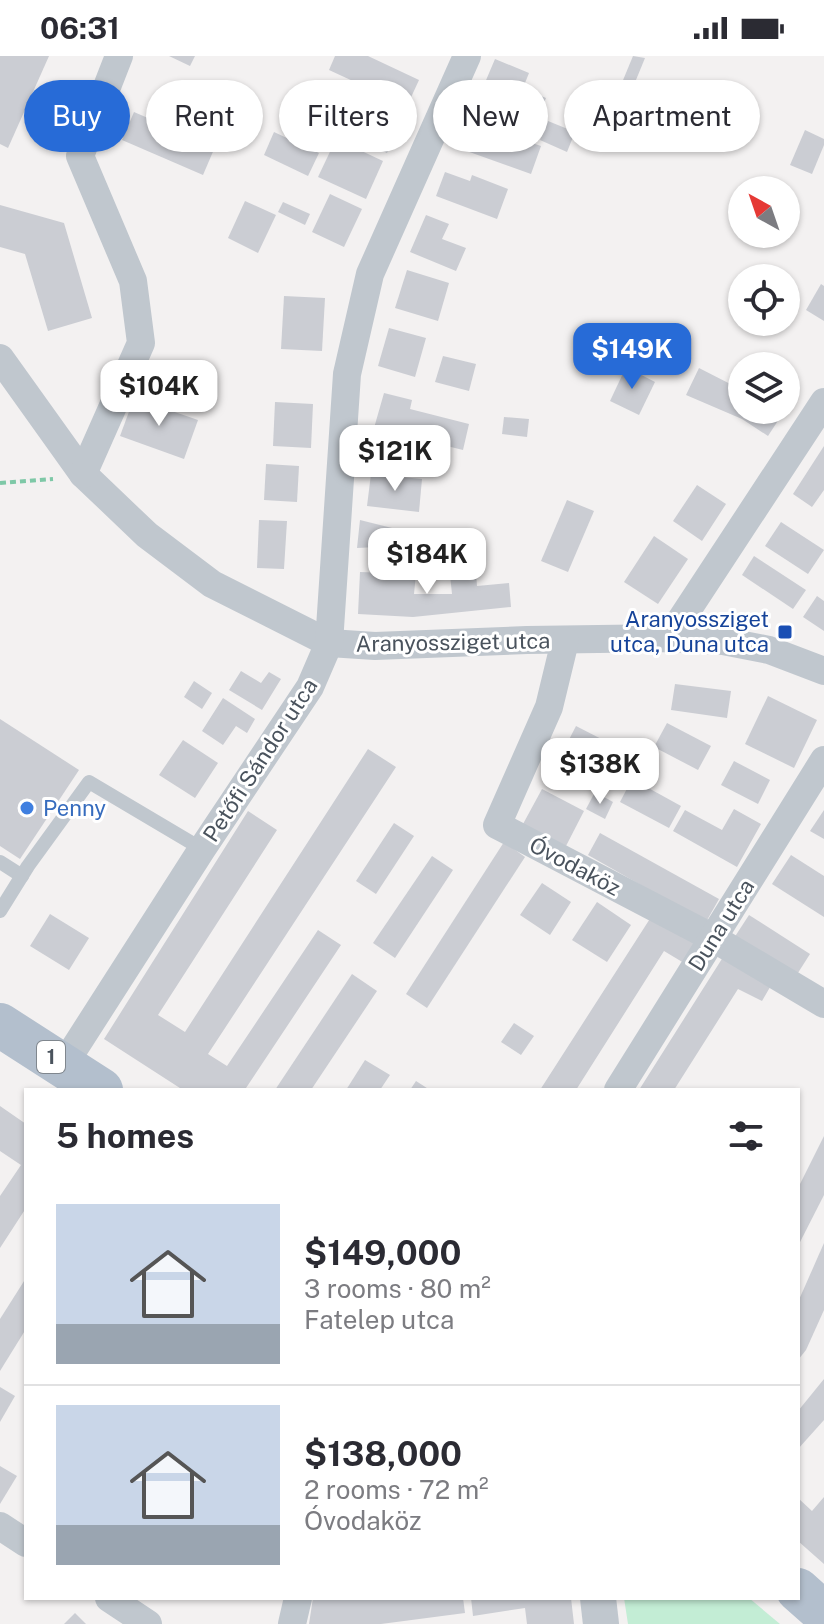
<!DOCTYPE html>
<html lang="en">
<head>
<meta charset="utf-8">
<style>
	body { margin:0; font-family:"Public Sans",sans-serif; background:#f2f2f3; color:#2b2b33; height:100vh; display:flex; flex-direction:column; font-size:30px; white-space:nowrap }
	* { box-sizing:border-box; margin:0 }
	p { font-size:26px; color:#7c7c81 }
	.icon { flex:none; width:44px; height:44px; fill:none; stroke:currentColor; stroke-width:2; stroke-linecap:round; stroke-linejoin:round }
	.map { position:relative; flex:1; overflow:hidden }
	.sheet { position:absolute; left:24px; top:1032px; width:776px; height:512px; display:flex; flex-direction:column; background:#fff; border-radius:0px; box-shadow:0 2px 6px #0004 }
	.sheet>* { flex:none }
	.hud { position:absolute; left:24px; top:24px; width:776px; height:72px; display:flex; gap:16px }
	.needle { width:52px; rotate:320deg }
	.buttons { position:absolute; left:728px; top:120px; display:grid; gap:16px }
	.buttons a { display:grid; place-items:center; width:72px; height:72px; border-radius:50%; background:#fff; box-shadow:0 2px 6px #0004; font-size:40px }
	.price { position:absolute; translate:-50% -68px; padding:0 18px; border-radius:16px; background:#fff; color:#222; font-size:26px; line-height:52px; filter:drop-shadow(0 2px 4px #0008) }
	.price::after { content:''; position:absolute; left:50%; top:48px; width:24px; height:18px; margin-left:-12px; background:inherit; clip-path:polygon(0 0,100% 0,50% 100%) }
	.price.active { background:#276bd7; color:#fff }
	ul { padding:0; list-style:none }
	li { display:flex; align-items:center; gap:24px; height:200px; padding:0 32px }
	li+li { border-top:2px solid #e1e1e2 }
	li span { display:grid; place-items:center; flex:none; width:224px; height:160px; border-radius:0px; color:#555 }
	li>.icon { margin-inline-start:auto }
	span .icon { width:96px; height:96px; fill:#fffc; stroke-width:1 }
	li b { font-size:34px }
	h2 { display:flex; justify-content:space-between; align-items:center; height:96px; padding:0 32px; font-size:34px }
	.chip { padding:0 28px; border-radius:36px; background:#fff; box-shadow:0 2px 6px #0004; font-size:28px; line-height:72px }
	.chip.active { background:#276bd7; color:#fff }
	.status { display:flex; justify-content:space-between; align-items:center; height:56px; padding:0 40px; background:#fff; direction:ltr }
	.status svg { height:22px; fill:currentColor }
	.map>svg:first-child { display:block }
	.green { fill:#c3edd5 }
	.building { fill:#cbcdd3 }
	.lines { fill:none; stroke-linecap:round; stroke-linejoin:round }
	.path { stroke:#7ec8a7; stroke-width:4; stroke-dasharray:6 4; stroke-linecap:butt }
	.service { stroke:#c0c7ce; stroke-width:14 }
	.minor { stroke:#c0c7ce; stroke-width:28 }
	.tertiary { stroke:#c0c7ce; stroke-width:36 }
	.primary { stroke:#b3bfcd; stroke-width:44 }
	.transit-dot { fill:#1a4fb4; stroke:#fff; stroke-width:3 }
	.shop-dot { fill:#3f7fe0; stroke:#fff; stroke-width:3 }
	.labels { text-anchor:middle; stroke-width:6; stroke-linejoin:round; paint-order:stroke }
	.shield { fill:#fff; stroke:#80878e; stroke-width:2 }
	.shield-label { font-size:20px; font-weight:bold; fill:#4a535d }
	.transit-label { font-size:22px; fill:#164399; stroke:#fff; text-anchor:end }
	.street-label { font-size:22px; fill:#4a535d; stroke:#fff }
	.shop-label { font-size:22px; fill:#366cbe; stroke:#fff; text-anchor:start }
</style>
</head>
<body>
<div class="status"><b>06:31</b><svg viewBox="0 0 49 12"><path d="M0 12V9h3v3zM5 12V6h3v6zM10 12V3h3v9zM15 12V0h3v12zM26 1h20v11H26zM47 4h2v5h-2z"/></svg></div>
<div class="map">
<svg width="824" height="1568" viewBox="0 0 824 1568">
	<rect width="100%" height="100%" fill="#f3f1f1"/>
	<polygon class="green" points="624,1542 749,1542 780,1568 628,1568"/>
	<g class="building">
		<polygon points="0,0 49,0 8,92 0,88"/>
		<polygon points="169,0 195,0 190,10"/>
		<polygon points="335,0 368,0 419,24 407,50 329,14"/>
		<polygon points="633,0 645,2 620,63 609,58"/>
		<polygon points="495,3 529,17 523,32 546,42 538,61 481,36"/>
		<polygon points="299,41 333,57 326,71 292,56"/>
		<polygon points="476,53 513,67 509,79 541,90 531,118 461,93"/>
		<polygon points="371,54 400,68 387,97 339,74 345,60 364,69"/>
		<polygon points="134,56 215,91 203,119 122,84"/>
		<polygon points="548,65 575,76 567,96 540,84"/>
		<polygon points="805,74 824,83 824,89 812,118 790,109"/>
		<polygon points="274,76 319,97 308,120 264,99"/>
		<polygon points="336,83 383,105 366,143 318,121"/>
		<polygon points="445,116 470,125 472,119 508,133 497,163 436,140"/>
		<polygon points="330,138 362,153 344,191 312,176"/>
		<polygon points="245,145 276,159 258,197 228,182"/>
		<polygon points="283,146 310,158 305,169 278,156"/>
		<polygon points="0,149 64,167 92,262 48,275 25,198 0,191"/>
		<polygon points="426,159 449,168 442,183 466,192 456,215 410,196"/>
		<polygon points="407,214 449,227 438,265 395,252"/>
		<polygon points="821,228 824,230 824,265 806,254"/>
		<polygon points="284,240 325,242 322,295 281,293"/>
		<polygon points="389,272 426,282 415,321 378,310"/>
		<polygon points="443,300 476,308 469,335 435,326"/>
		<polygon points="626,311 655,326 639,359 610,345"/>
		<polygon points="699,312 742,334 742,354 785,354 768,380 742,363 686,339"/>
		<polygon points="384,337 412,344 410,353 469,368 463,394 374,372"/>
		<polygon points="134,342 198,364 184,403 120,380"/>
		<polygon points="275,346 313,348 311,392 273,390"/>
		<polygon points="504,361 529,363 527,381 502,378"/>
		<polygon points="824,390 824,434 812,451 793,438"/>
		<polygon points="266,408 299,410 297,446 264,444"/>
		<polygon points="371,418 422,423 419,456 367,450"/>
		<polygon points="697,429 726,448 702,485 673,465"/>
		<polygon points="567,444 594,455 568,516 541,505"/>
		<polygon points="259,464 287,465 284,513 257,512"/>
		<polygon points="360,464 404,475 402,486 376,481 377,491 357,492"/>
		<polygon points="781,466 824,494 808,518 765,490"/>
		<polygon points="654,480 688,503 658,548 624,526"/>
		<polygon points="754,500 806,534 793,553 742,519"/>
		<polygon points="360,516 416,518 414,538 452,538 450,519 476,517 477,530 509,527 511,551 413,561 358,558"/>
		<polygon points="817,540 824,545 824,575 803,561"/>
		<polygon points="241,615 261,627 269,616 281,623 262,654 229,634"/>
		<polygon points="194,625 212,637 202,653 184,641"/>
		<polygon points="675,628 731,635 727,662 671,654"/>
		<polygon points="768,640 817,664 794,712 745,688"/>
		<polygon points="223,642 255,663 247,677 236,670 223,689 202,675"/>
		<polygon points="0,663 79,714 20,803 0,790"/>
		<polygon points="667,667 711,690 698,714 654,691"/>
		<polygon points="576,670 615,690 595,727 557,707"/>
		<polygon points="183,684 218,707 195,742 159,719"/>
		<polygon points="368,693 396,711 208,998 227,1010 318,874 341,889 246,1032 250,1034 183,1034 104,983 248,755 277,774 158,959 185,976"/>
		<polygon points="734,705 770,724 758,748 721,729"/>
		<polygon points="632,723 681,750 669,772 620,746"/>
		<polygon points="542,733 584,755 566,790 523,768"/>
		<polygon points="595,736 613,746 605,763 586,753"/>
		<polygon points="734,753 761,768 737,811 673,775 685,754 722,774"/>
		<polygon points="824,754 824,783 810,775"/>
		<polygon points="394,767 414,780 376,838 356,825"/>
		<polygon points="600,777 719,843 706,866 588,799"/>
		<polygon points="504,786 525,801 427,952 406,938"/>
		<polygon points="791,799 824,820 824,861 772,828"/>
		<polygon points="432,800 453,814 395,902 373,887"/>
		<polygon points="542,827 571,846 550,879 520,859"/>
		<polygon points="597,846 631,869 607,906 572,884"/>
		<polygon points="50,858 89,882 69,914 30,890"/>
		<polygon points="653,858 697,885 684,907 664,895 576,1034 540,1034"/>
		<polygon points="749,859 810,898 796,920 734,882"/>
		<polygon points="725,898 773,926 762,945 738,933 674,1034 639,1034"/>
		<polygon points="352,918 377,935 311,1034 275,1034"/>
		<polygon points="514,967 534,980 521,999 501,986"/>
		<polygon points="365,1004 390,1019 380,1034 346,1034"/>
		<polygon points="416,1025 430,1034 410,1034"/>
		<polygon points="0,1050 26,1068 26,1152 0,1192 0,1140 21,1109 0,1095"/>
		<polygon points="824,1080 824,1139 798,1190 798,1132"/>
		<polygon points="824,1187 824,1254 806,1294 798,1304 798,1246"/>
		<polygon points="26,1222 26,1273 0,1315 0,1263"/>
		<polygon points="824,1323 824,1364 798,1393 798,1355"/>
		<polygon points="0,1331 15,1340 0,1366"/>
		<polygon points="0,1410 17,1420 0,1448"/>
		<polygon points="824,1441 824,1508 798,1485 798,1442 812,1455"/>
		<polygon points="313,1542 463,1542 465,1557 381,1568 309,1568"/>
		<polygon points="471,1542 571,1542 574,1568 527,1568 525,1552 473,1560"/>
		<polygon points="75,1557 86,1568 64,1568"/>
	</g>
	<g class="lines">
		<polyline class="path" points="0,427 53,423"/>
		<g class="service">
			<polyline points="0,806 22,820"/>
			<polyline points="0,855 28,810 89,726 202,793"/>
		</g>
		<g class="minor">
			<polyline points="0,302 83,418 147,479 212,528 329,587 375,590 527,584 669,582 723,585 769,594 824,615"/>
			<polyline points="83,418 141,287 133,225 80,100 119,0"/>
			<polyline points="669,582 824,346"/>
			<polyline points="565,585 549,651 497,769 713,882 824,948"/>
			<polyline points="63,1010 202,793 310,631 329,587 347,318 370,218 467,0"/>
			<polyline points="618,1034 824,704"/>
			<polyline points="0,1470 26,1487"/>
			<polyline points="109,1542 148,1568"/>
			<polyline points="292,1568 298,1542"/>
		</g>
		<polyline class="tertiary" points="598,1542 601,1568"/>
		<g class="primary">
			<polyline points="0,969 101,1034"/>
			<polyline points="798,1534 824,1557"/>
		</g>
	</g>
	<rect class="transit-dot" x="777" y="568" width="16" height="16" rx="4"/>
	<circle class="shop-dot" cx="27" cy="752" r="8"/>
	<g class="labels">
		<rect class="shield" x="37" y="985" width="28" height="32" rx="6"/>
		<g class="shield-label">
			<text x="51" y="1008">1</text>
		</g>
		<g class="transit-label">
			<text x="769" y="571">Aranyossziget<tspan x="769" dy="25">utca, Duna utca</tspan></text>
		</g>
		<g class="street-label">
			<text transform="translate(453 586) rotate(-1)" y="8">Aranyossziget utca</text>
			<text transform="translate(260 704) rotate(-57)" y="8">Petőfi Sándor utca</text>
			<text transform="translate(575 810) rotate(28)" y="8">Óvodaköz</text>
			<text transform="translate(721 869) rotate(-58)" y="8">Duna utca</text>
		</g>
		<g class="shop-label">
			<text x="43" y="760">Penny</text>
		</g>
	</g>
</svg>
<div class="buttons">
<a><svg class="needle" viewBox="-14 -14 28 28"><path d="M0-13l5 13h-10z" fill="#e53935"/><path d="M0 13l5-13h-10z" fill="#7c7c81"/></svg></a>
<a><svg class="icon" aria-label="locate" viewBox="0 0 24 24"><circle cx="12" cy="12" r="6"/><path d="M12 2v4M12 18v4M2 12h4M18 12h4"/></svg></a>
<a><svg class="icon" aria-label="layers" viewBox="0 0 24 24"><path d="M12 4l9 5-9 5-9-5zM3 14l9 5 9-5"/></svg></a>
</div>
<b class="price active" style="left:632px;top:335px">$149K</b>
<b class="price" style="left:159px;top:372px">$104K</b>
<b class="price" style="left:395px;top:437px">$121K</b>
<b class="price" style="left:427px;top:540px">$184K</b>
<b class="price" style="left:600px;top:750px">$138K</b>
<div class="hud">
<a class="chip active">Buy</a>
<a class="chip">Rent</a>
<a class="chip">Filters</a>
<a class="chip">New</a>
<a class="chip">Apartment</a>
</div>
<section class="sheet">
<h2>5 homes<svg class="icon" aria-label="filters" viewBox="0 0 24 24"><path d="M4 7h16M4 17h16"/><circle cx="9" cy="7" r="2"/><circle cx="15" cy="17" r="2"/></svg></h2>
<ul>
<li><span style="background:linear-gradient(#c9d6e8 75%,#9aa5b1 0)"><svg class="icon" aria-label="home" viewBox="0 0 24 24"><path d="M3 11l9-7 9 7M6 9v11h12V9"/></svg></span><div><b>$149,000</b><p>3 rooms · 80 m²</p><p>Fatelep utca</p></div></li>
<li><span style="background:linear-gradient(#c9d6e8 75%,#9aa5b1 0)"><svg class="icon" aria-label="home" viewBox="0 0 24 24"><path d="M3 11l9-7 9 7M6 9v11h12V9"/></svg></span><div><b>$138,000</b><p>2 rooms · 72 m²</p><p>Óvodaköz</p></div></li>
</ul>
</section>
</div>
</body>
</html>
